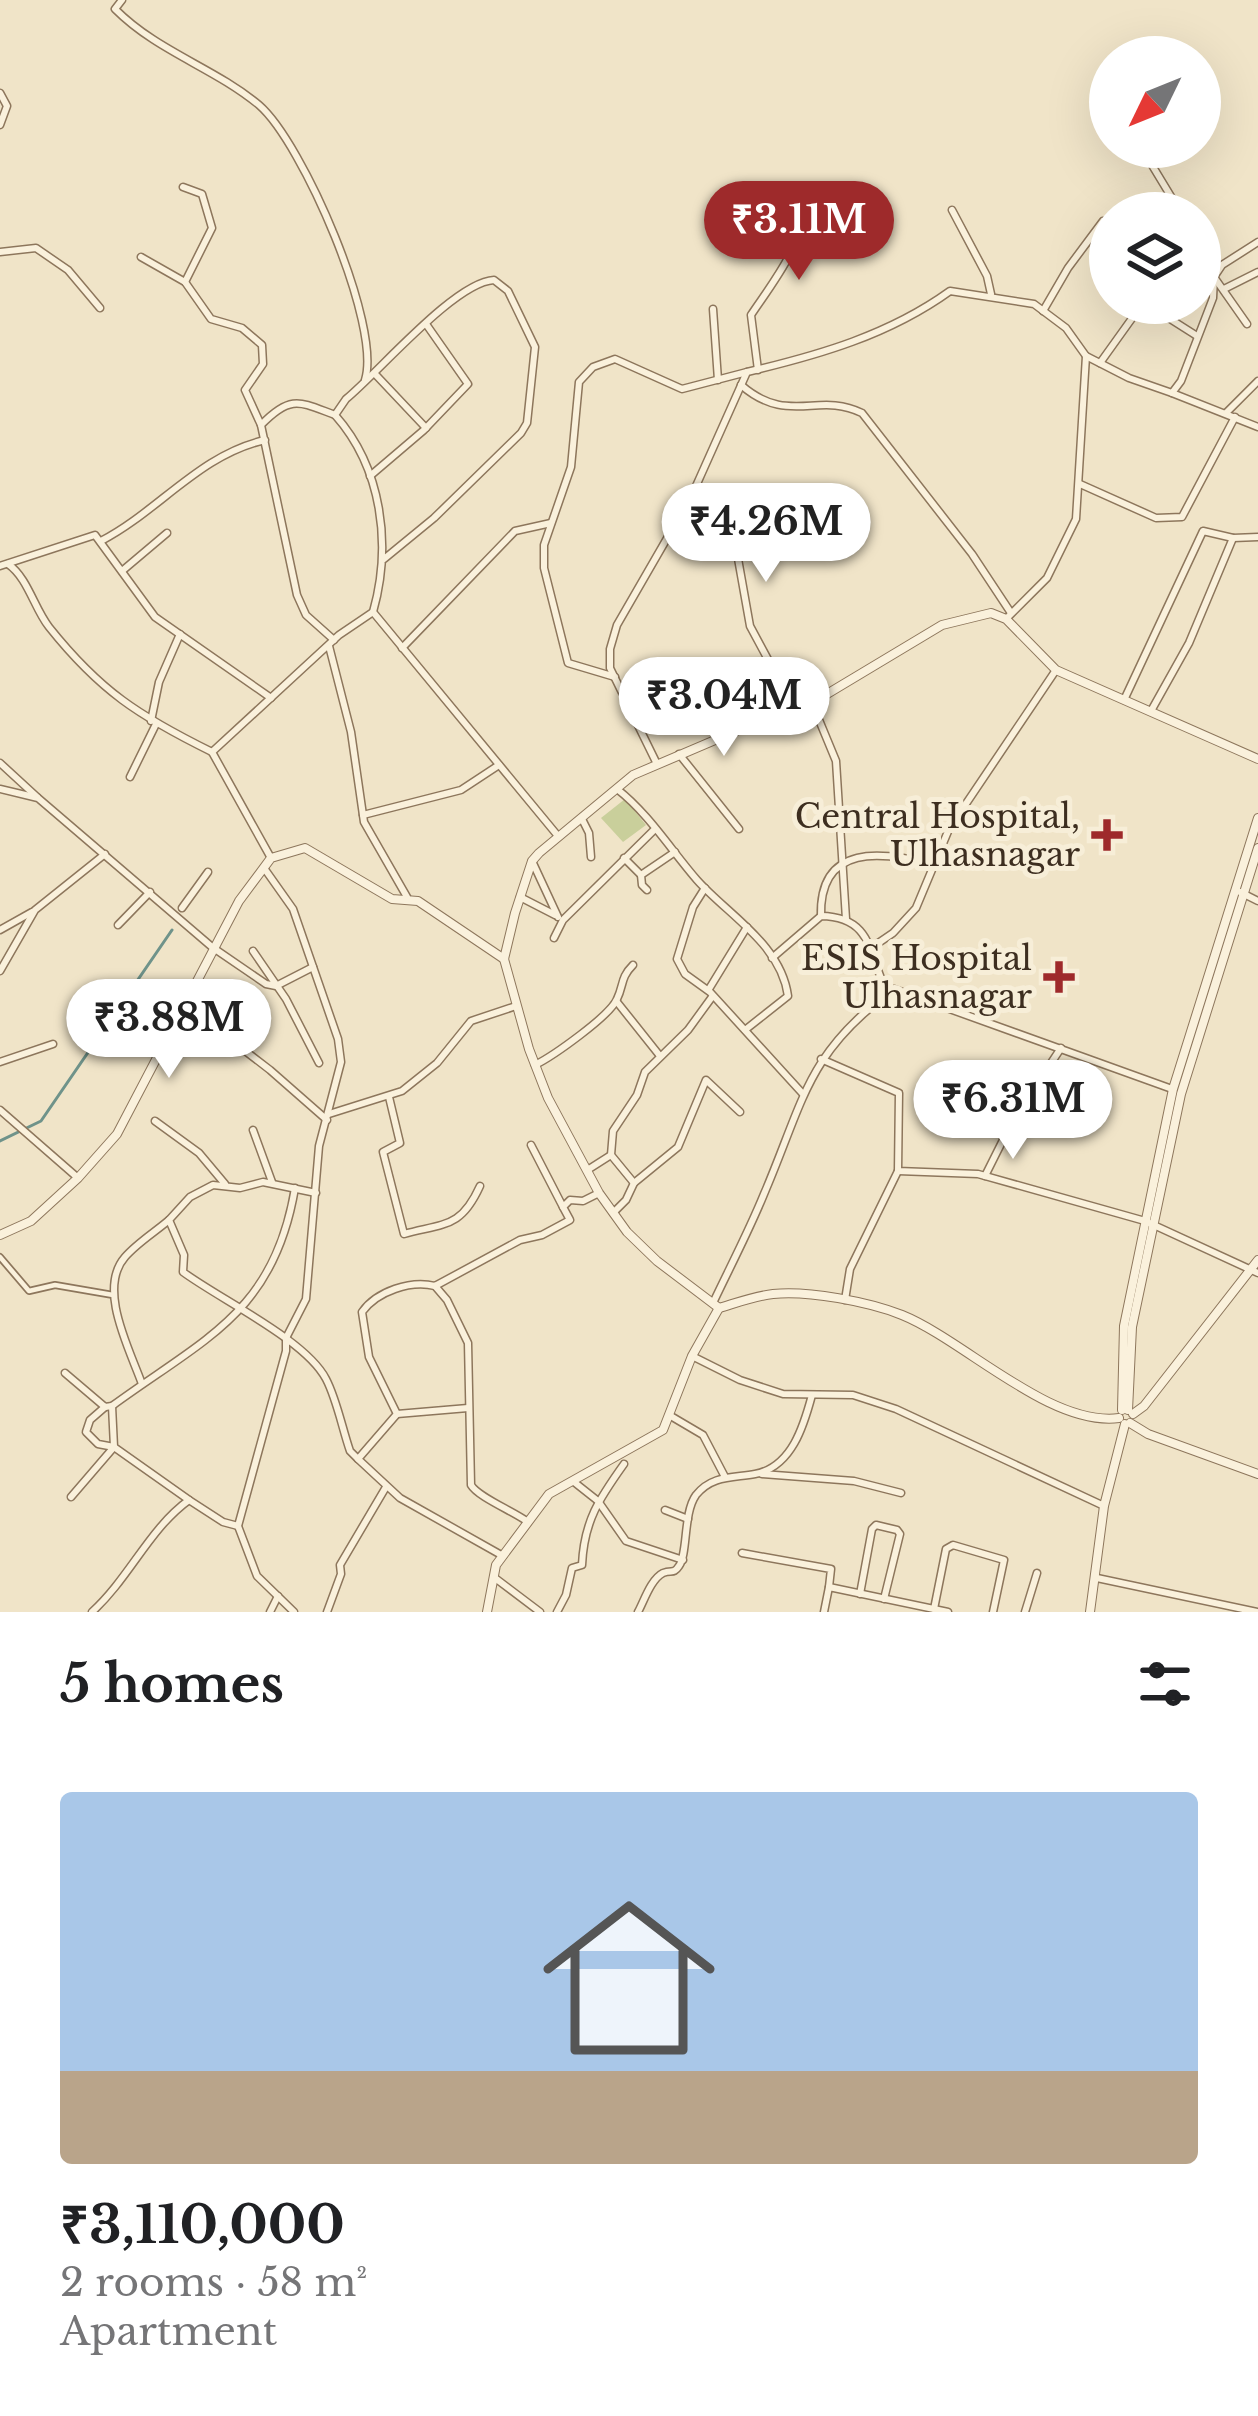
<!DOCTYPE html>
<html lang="en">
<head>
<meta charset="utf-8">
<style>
	body { margin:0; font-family:"Libre Baskerville",serif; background:#f2f2f2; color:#202124; height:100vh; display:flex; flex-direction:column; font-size:45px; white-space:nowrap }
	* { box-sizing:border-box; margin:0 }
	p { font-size:39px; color:#757577 }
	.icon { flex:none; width:66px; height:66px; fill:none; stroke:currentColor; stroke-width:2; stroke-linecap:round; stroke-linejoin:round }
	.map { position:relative; height:1612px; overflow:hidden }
	.sheet { display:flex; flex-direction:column; background:#fff; flex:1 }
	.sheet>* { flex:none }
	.needle { width:78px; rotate:227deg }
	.tools { position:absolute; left:1089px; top:36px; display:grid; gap:24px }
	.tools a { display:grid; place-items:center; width:132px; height:132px; border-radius:50%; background:#fff; box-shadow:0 12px 48px #0002; font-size:60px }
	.price { position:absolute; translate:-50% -102px; padding:0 27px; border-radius:42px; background:#fff; color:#222; font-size:39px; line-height:78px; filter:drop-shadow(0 3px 6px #0008) }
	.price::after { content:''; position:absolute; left:50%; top:72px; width:36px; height:27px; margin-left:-18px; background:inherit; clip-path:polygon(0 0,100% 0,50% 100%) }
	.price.current { background:#9e2a2b; color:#fff }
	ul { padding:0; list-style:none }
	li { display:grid; align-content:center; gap:24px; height:636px; padding:0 60px }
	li+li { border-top:3px solid #e0e0e0 }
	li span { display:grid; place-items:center; height:372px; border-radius:12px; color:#555 }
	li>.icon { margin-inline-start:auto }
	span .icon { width:216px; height:216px; fill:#fffc; stroke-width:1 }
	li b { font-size:51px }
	h2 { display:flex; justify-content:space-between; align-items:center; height:144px; padding:0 60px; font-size:51px }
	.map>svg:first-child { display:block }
	.green { fill:#c9cf9b }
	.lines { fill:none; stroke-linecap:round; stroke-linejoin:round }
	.stream { stroke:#6f938a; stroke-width:3 }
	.pedestrian-casing { stroke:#8d765c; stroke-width:8 }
	.minor-casing { stroke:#8d765c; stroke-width:9 }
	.tertiary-casing { stroke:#8d765c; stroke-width:10 }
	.pedestrian { stroke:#faf1dc; stroke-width:4.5 }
	.minor { stroke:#faf1dc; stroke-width:6 }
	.tertiary { stroke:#faf1dc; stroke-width:8 }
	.poi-dot { fill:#9e2a2b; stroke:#f7eed8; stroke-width:4.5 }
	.labels { text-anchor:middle; stroke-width:10; stroke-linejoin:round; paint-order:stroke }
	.poi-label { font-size:33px; fill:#3d2e20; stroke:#f7eed8; text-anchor:end }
</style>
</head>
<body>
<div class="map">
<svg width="1258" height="1612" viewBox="0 0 1258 1612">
	<rect width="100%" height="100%" fill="#f0e4c8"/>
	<polygon class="green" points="625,799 646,825 623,842 601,818"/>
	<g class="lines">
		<polyline class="stream" points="0,1141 41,1121 172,930"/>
		<g class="pedestrian-casing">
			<polyline id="pedestrian" points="0,1257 29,1291 55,1285 113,1295"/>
		</g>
		<g class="minor-casing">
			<g id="minor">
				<path d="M122,0L115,9C158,52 213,67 259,105C303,143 382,326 365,380"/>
				<polyline points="0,93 7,106 0,125"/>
				<polyline points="1141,147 1181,213"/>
				<polyline points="183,187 202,194 212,228 185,282"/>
				<polyline points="952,210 987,276 991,294"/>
				<polyline points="1200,249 1214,277 1247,324"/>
				<polyline points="0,252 36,248 68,270 100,308"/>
				<polyline points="141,257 185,282 211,319 242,328 262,345 263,364 245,390 261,425"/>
				<polyline points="1224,289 1258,272"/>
				<polyline points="1145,303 1197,336"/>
				<polyline points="713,309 718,380"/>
				<polyline points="1043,311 1068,268 1103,221"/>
				<polyline points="1086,356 1129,378 1172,393 1181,381 1213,298 1214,277 1222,265 1258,242"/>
				<polyline points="1100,363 1143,303"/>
				<path d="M758,370L751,315C768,289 810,237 800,206"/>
				<polyline points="375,374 426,428"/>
				<path d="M741,385C788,426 818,391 862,413L972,554L1011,613"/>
				<polyline points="1172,393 1258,427"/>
				<polyline points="1226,413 1258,381"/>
				<polyline points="370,476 424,430 468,384 426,324"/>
				<polyline points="1080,484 1156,518 1182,517 1235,417"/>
				<polyline points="692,495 716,519 737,553 750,626 794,708"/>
				<path d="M101,541C159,511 199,455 265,440"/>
				<path d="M384,559L434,518L521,433L527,423L535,347L508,291L494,280C455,282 380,371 346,399L335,415C382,468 392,545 373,612L558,836"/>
				<path d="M8,564C28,578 34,608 49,627C100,691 139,716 212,752"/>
				<polyline points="0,566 95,535 155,617 271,698"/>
				<polyline points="122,571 167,533"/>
				<path d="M334,640L306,615L297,595L261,425C291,394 300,402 335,415"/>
				<polyline points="329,646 351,732 364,822 407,897"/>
				<polyline points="402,648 515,531 551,523"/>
				<polyline points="615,677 568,663 544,568 544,545 571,467 579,382 593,367 615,359 682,389 747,372"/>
				<polyline points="1124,700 1203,531 1233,538 1258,537"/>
				<polyline points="812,703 836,761 846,919"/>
				<polyline points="1151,711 1189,643 1233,538"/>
				<polyline points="151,721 159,682 180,634"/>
				<polyline points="679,754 739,829"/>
				<polyline points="0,763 37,797"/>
				<path d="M657,764L610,668V649L617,625L692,495L747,372C819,355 889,335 950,291L1034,304L1066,328L1086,356L1076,519L1047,578L1006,619"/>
				<polyline points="130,777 156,724"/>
				<polyline points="0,789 38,798 212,947 266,984 276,986 313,967"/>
				<path d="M617,789C648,813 671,850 697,880C728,915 781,944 788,996L745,1030"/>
				<polyline points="363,815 461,790 499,765"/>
				<polyline points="582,819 589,833 591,857"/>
				<polyline points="271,858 212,752 339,635 373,612"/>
				<polyline points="624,858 641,875"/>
				<polyline points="532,861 558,917"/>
				<polyline points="264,868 293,909 338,1039 341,1062 319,1146 306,1299 286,1338 286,1351 238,1526 257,1576 294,1612"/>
				<polyline points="705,888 693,907 677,959 685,974 710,992 803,1094"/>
				<polyline points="647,890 642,885 641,875 675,852"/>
				<polyline points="1240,892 1258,901"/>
				<polyline points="520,897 555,915"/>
				<polyline points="182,908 208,872"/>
				<path d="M821,916C819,843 882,851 935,865"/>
				<polyline points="118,925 150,892"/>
				<polyline points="0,930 32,912"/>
				<polyline points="554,938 563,920 654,830"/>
				<polyline points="871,948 893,933 916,908 949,829 1056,670"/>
				<polyline points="253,951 286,999 319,1063"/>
				<path d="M772,958L821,916C875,917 868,957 888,994"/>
				<polyline points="0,971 35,910 105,854"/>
				<polyline points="709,989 747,927"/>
				<polyline points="617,1002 660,1056"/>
				<polyline points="183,1003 270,1070 327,1120"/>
				<polyline points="821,1059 899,1093 898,1171 978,1174 1145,1221 1258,1273"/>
				<polyline points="0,1062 53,1044"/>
				<path d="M535,1065C553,1056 610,1016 617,999C624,985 620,978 633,965"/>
				<path d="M389,1097L400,1143L383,1152L404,1234C445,1223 461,1228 480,1186"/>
				<polyline points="0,1110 78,1178"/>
				<polyline points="329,1114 402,1091 437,1063 471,1021 516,1006"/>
				<polyline points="155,1121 199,1153 225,1184"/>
				<polyline points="253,1130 272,1182"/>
				<polyline points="531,1145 563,1207"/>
				<polyline points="589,1169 611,1155"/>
				<polyline points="985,1176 1012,1122 1061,1048"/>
				<polyline points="634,1183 611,1155 613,1131 637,1095 645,1072 688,1030 712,997"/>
				<path d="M316,1193L263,1182L240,1188L213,1185L190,1197L169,1220L184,1255L183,1272C221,1300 306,1340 326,1379C337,1400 342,1428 350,1451L358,1459"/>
				<polyline points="613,1213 626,1200 634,1183 678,1147 706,1080 740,1112"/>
				<path d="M435,1286L447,1300L468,1343L471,1485C478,1497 513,1511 528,1522"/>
				<polyline points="845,1300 850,1269 898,1171"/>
				<path d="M713,1303C730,1267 749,1231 764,1194C804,1101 806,1053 894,989L1172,1089"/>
				<polyline points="692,1356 740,1380 783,1394 853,1395 896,1409 1104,1506"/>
				<path d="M65,1373L105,1407L112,1406C205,1338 274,1313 295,1188"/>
				<path d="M142,1384C130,1350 97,1289 125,1257C137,1243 155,1232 169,1220"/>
				<polyline points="112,1406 114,1447 189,1500"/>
				<polyline points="105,1407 90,1420 86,1432 98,1444 114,1447"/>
				<polyline points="397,1414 468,1408"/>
				<polyline points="669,1415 703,1435 725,1477"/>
				<polyline points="762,1474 854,1481 901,1493"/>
				<polyline points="574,1482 598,1501 626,1541 683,1560"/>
				<polyline points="71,1497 114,1447"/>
				<polyline points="665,1510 688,1519"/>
				<polyline points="742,1553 831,1569 829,1587"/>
				<path d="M503,1556L400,1498L358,1459L397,1414L369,1357L362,1312C377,1291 411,1280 435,1286L520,1240L542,1235L570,1220L563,1207L570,1200L583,1201L599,1193"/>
				<polyline points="495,1578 540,1612"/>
				<polyline points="1097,1578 1257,1612"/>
				<polyline points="860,1594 872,1529 876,1525 897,1530 900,1534 884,1599"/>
				<polyline points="934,1609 946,1549 953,1545 1004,1560 993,1612"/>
				<path d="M92,1612C130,1577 149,1529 189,1500L223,1522L238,1526"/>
				<polyline points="270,1612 278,1596"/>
				<polyline points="327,1612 341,1574 340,1565 386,1487"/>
				<path d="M557,1612L566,1595L572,1568L582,1565C584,1521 599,1499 624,1464"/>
				<path d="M638,1612C644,1601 651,1579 663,1573C672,1569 673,1575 679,1566C688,1554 683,1513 696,1495C712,1475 733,1478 755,1474C792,1467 804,1425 812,1395"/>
				<polyline points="824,1612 829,1587 948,1612"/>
				<polyline points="1025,1612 1037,1573"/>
			</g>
		</g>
		<g class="tertiary-casing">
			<g id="tertiary">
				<polyline points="0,1235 31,1221 78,1178 117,1134 239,901 271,858 305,848 392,899 418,901 504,959"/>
				<polyline points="719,1308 657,1261 627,1232 599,1193 548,1098 529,1049 504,959 515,913 532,861 539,853 633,775 769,717 812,703 942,625 991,613 1006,619 1056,670 1258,759"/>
				<path d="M719,1308C736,1303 755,1296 773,1294C807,1290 870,1302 902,1315C964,1340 1050,1427 1119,1418"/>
				<polyline points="1122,1410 1124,1326 1173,1089 1258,818"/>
				<polyline points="1128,1410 1132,1327 1181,1094 1258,848"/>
				<polyline points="1133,1414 1144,1406 1258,1260"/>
				<polyline points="1130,1423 1148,1434 1258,1474"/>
				<polyline points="487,1612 496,1565 549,1494 663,1430 692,1356 719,1308"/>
				<polyline points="1090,1612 1104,1506 1125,1424"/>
			</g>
		</g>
		<use href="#pedestrian" class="pedestrian"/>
		<use href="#minor" class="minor"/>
		<use href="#tertiary" class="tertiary"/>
	</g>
	<g class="poi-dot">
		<path d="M1101 817h12v12h12v12h-12v12h-12v-12h-12v-12h12z"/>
		<path d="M1053 959h12v12h12v12h-12v12h-12v-12h-12v-12h12z"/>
	</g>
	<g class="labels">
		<g class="poi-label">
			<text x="1080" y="828">Central Hospital,<tspan x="1080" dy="38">Ulhasnagar</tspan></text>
			<text x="1032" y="970">ESIS Hospital<tspan x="1032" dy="38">Ulhasnagar</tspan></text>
		</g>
	</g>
</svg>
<div class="tools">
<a><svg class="needle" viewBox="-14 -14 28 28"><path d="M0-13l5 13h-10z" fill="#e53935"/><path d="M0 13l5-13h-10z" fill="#757577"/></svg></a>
<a><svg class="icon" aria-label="layers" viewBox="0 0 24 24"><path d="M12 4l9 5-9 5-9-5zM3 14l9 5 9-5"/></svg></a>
</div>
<b class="price current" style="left:799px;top:283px">₹3.11M</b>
<b class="price" style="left:766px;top:585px">₹4.26M</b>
<b class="price" style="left:724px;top:759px">₹3.04M</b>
<b class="price" style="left:169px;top:1081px">₹3.88M</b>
<b class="price" style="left:1013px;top:1162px">₹6.31M</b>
</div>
<section class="sheet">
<h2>5 homes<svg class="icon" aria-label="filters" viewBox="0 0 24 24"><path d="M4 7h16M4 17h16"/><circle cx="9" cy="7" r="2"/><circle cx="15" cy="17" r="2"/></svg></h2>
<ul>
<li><span style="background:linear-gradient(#a9c7e8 75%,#b9a48a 0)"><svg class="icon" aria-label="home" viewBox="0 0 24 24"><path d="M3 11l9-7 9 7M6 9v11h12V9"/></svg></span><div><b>₹3,110,000</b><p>2 rooms · 58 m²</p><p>Apartment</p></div></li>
</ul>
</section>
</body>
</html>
